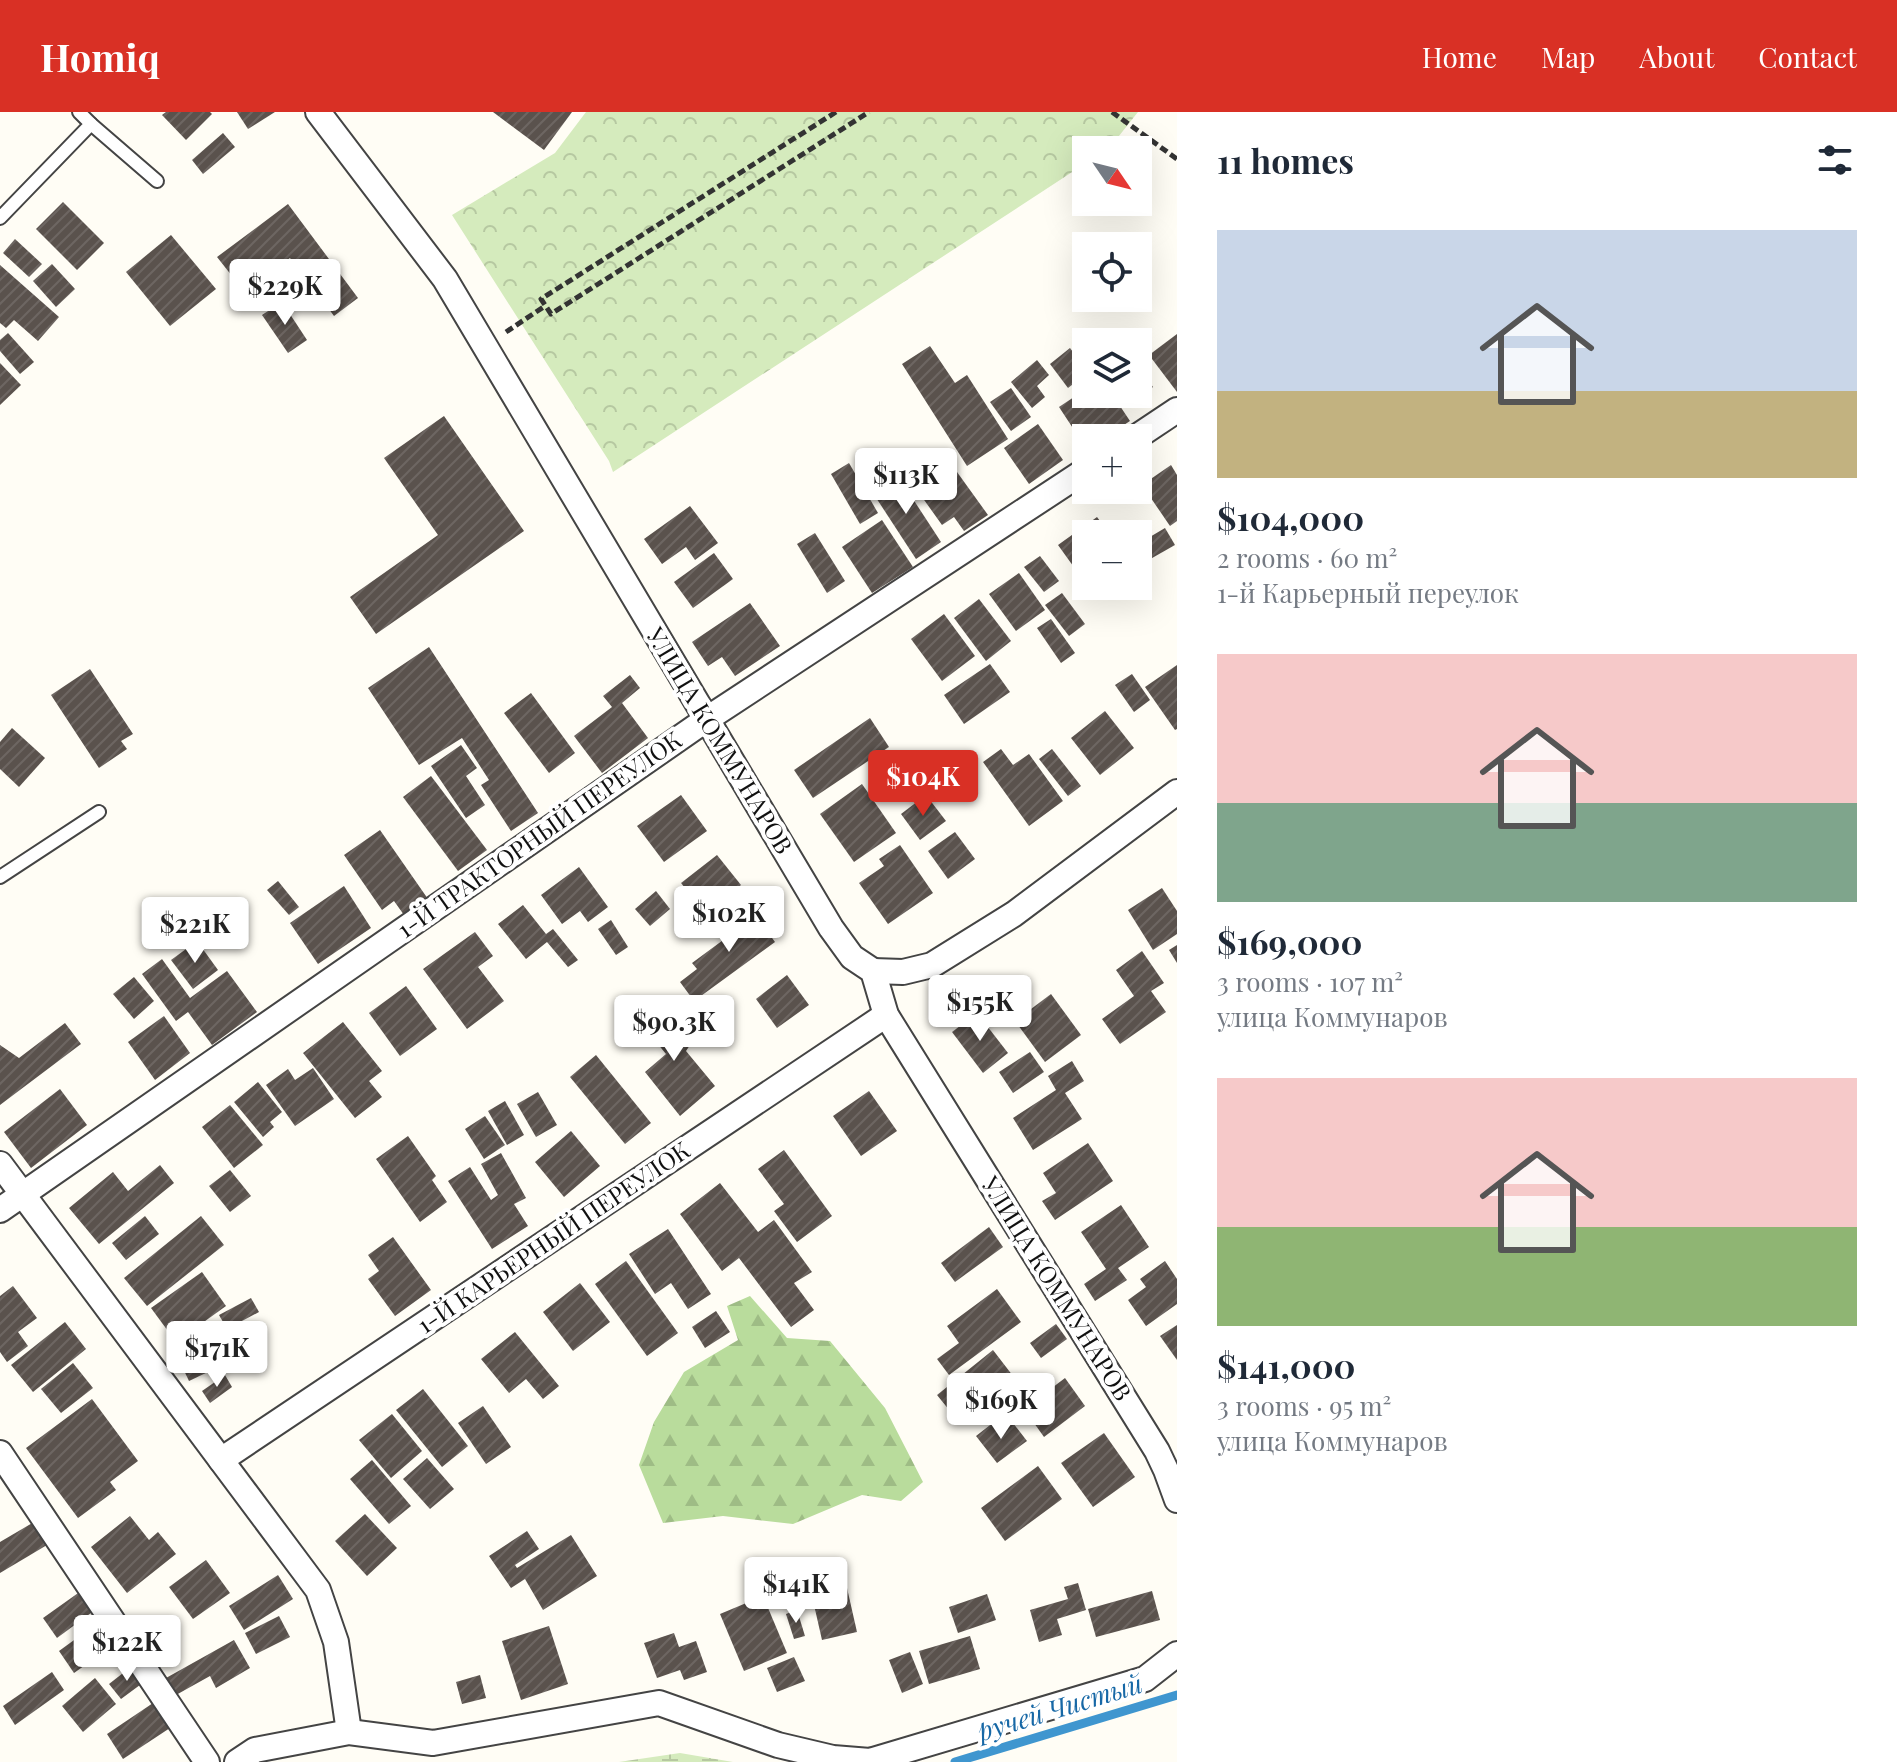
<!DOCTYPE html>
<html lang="en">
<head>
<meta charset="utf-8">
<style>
	body { margin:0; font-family:"Playfair Display",serif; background:#f2f2f3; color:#1f2937; height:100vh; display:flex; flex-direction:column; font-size:30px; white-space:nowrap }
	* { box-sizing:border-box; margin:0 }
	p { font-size:26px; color:#747a83 }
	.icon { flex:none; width:44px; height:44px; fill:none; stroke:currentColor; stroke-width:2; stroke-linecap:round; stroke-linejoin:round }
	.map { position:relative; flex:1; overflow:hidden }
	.details { display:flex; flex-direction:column; background:#fff; width:720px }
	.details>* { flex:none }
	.needle { width:52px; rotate:125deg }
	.fabs { position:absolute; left:1072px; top:24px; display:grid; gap:16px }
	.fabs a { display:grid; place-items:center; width:80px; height:80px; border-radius:0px; background:#fff; box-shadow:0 8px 32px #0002; font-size:40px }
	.price { position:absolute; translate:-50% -68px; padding:0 18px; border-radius:8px; background:#fff; color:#222; font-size:26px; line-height:52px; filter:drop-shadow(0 2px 4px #0008) }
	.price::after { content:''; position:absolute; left:50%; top:48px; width:24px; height:18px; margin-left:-12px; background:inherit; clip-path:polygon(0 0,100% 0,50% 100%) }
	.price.active { background:#d93025; color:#fff }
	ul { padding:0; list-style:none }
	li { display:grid; align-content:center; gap:16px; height:424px; padding:0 40px }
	li span { display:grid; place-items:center; height:248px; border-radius:0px; color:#555 }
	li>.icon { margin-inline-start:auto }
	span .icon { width:144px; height:144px; fill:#fffc; stroke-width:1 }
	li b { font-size:34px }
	h2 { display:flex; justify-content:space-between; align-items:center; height:96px; padding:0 40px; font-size:34px }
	header { display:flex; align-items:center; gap:48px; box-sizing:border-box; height:112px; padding:0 40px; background:#d93025; color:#fff }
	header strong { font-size:38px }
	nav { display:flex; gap:44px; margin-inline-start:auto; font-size:28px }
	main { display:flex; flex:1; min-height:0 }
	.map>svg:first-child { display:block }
	.forest { fill:url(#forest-firs) }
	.wetland { fill:url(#wetland-marsh) }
	.park { fill:url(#park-crowns) }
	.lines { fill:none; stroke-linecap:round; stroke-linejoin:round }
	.stream { stroke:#3f96cf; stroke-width:9 }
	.building { fill:url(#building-hatch) }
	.lane-casing { stroke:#444; stroke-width:16 }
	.street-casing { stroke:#444; stroke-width:28 }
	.path { stroke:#333; stroke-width:5; stroke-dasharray:8 4; stroke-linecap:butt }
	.lane { stroke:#fff; stroke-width:12 }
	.street { stroke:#fff; stroke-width:24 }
	.labels { text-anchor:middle; stroke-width:8; stroke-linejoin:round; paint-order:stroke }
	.street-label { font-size:24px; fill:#111; stroke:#fff }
	.water-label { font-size:26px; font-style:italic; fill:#1768a6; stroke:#fff }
</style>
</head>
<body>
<header>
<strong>Homiq</strong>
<nav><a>Home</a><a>Map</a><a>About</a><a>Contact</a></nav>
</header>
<main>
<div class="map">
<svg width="1177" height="1650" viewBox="0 0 1177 1650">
	<defs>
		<pattern id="forest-firs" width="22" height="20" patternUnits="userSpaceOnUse" patternTransform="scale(2)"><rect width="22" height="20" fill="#b9dc9c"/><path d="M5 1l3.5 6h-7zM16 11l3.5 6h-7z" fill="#9ebc85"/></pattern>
		<pattern id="wetland-marsh" width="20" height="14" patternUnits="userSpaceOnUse" patternTransform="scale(2)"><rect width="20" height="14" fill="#d5ebbd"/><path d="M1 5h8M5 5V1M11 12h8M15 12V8" fill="none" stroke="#b6c8a1"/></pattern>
		<pattern id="park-crowns" width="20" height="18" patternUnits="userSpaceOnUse" patternTransform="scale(2)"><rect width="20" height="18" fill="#d5ebbd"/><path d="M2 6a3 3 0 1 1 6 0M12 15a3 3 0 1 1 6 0" fill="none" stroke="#b6c8a1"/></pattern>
		<pattern id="building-hatch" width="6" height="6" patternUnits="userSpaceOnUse" patternTransform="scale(2)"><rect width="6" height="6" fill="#5a524d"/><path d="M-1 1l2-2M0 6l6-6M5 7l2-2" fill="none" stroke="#6d6662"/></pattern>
	</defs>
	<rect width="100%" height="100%" fill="#fffdf5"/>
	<polygon class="forest" points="750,1184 787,1226 830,1229 885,1296 923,1370 901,1389 862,1383 793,1412 723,1404 663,1411 639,1353 654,1310 684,1260 738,1228 727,1194"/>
	<polygon class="wetland" points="680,1641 733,1650 619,1650"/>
	<polygon class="park" points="586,0 1138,0 1111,34 1106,38 1086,38 1086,51 613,360 609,349 452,103 555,41"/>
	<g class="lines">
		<polyline class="stream" points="955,1650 1177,1583"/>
	</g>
	<g class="building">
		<polygon points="166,0 210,0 212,2 186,28 162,3"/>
		<polygon points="237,0 275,0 248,17"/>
		<polygon points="493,0 572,0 544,38"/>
		<polygon points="223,21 235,35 203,62 192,48"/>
		<polygon points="63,90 104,131 77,158 36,117"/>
		<polygon points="288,92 358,186 334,204 320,185 325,180 303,150 296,155 290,146 268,162 256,147 232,164 217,145"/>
		<polygon points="171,123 216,177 170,214 126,160"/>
		<polygon points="15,127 42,152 29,165 3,141"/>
		<polygon points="52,152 75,177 56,195 33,169"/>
		<polygon points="0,153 59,205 38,229 14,208 6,216 0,211"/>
		<polygon points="282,190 307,228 288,241 262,203"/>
		<polygon points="8,221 34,250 20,262 0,239 0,228"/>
		<polygon points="1177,222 1177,280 1149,243"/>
		<polygon points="930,234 955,271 967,263 1008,327 967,354 902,252"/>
		<polygon points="1070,236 1086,257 1086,262 1068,276 1050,252"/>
		<polygon points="1037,248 1049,263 1037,274 1045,285 1032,296 1011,270"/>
		<polygon points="0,251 21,273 0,293"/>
		<polygon points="1138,254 1153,275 1128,293 1119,282 1138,282"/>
		<polygon points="1011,276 1031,305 1011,319 990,290"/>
		<polygon points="1086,277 1086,282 1112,282 1130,309 1104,326 1086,326 1086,336 1059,295"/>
		<polygon points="444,304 524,419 376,522 350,485 438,423 384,346"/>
		<polygon points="1038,312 1063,348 1029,372 1004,336"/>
		<polygon points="849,351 878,401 860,412 831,362"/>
		<polygon points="1171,353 1177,363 1177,409 1170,414 1142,373"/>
		<polygon points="957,360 988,403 964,419 954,405 942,413 922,385"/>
		<polygon points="896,361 941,430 916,447 871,378"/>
		<polygon points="690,394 718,431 695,448 686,435 662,452 644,427"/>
		<polygon points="1097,405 1110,422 1086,422 1086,472 1058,433"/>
		<polygon points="882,408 913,455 872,481 842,435"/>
		<polygon points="1165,416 1175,433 1138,454 1138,432"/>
		<polygon points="815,421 845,469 827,481 797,432"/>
		<polygon points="714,441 733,467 693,496 674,470"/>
		<polygon points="1040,444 1059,469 1044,480 1024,455"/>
		<polygon points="1019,461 1045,498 1016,519 989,482"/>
		<polygon points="1087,474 1104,474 1093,482"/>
		<polygon points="1062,481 1085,512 1069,524 1045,493"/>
		<polygon points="979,487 1011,529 986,549 954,506"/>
		<polygon points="750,491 780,534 735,564 722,545 708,554 692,530"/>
		<polygon points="944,502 975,544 942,569 911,527"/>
		<polygon points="1051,507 1075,541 1061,551 1037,516"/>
		<polygon points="429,535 538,701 511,719 481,673 489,668 462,626 419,653 368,576"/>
		<polygon points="990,552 1010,580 964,612 944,583"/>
		<polygon points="1177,553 1177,617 1175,618 1145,575"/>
		<polygon points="90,557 133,622 121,629 127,637 99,656 51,583"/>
		<polygon points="1132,562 1150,588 1134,600 1115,573"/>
		<polygon points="630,563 640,576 622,591 648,626 602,661 574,624 612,595 603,584"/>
		<polygon points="531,581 575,641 549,661 504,601"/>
		<polygon points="1105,599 1134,636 1100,663 1071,626"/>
		<polygon points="870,606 889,635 813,686 794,658"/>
		<polygon points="12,616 45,646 19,675 0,657 0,630"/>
		<polygon points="461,633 477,656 466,664 485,693 466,706 431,654"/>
		<polygon points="1001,637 1013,653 1029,642 1063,689 1029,714 983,650"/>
		<polygon points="1052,637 1081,674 1068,684 1039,647"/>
		<polygon points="431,664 487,738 458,759 403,685"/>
		<polygon points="862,672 896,721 854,750 820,702"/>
		<polygon points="681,683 707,719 664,750 637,714"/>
		<polygon points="926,683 946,709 920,728 901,702"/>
		<polygon points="380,718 428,787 404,803 394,789 382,798 344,743"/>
		<polygon points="955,720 975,747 948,767 928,739"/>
		<polygon points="900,733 933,781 888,812 859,771 884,754 879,747"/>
		<polygon points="717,743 741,773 705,801 681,771"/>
		<polygon points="579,755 608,795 588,810 580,799 562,812 541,783"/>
		<polygon points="278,769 299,795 289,803 267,778"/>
		<polygon points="344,774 371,816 318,852 290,811"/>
		<polygon points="1162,776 1177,799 1177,822 1153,838 1128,798"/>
		<polygon points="656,779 670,797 650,814 635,797"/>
		<polygon points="523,793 546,822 553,817 578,848 568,855 547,830 526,847 498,812"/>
		<polygon points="749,794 775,830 694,889 680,870 697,857 692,851 734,820 726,811"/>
		<polygon points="611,808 628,835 616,843 598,817"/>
		<polygon points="475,820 493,844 478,855 504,889 467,917 423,857"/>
		<polygon points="197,829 218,858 193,877 171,848"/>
		<polygon points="1177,833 1177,851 1169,838"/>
		<polygon points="1142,839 1164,871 1151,879 1166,900 1120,932 1102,907 1134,884 1116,858"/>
		<polygon points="162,847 190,886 227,859 257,900 212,933 188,900 176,909 142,862"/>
		<polygon points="787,863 809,893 777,916 756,887"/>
		<polygon points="134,865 154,889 134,907 113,882"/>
		<polygon points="406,874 437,917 400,944 369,901"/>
		<polygon points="1051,882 1081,923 1045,950 1015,909"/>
		<polygon points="653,889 690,933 686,939 715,974 680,1004 645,960 666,942 635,904"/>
		<polygon points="977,901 1008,941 983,961 952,920"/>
		<polygon points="164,904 190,941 155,968 128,930"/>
		<polygon points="343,910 382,959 369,969 382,985 355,1006 303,941"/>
		<polygon points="65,911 81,932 0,993 0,933 19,946"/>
		<polygon points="1030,940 1044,960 1013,981 999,960"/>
		<polygon points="596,943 651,1011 625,1032 570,965"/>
		<polygon points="1072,949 1084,969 1065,981 1082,1007 1033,1038 1013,1006 1056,978 1048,964"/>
		<polygon points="313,956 334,987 295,1014 266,973 288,957 295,968"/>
		<polygon points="258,970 282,1000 270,1010 274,1015 263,1025 234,990"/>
		<polygon points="60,977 87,1013 31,1056 4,1020"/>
		<polygon points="869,979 897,1019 861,1044 833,1004"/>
		<polygon points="538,980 557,1013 536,1025 517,992"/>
		<polygon points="505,989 524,1023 507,1033 488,999"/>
		<polygon points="230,993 263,1033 234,1056 202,1015"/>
		<polygon points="485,1004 505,1033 484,1047 465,1017"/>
		<polygon points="571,1019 600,1054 564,1085 535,1050"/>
		<polygon points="408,1024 436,1064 432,1068 447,1090 420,1110 376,1047"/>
		<polygon points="1088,1031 1113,1069 1055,1108 1042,1089 1056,1081 1043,1061"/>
		<polygon points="784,1038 832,1104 797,1130 774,1099 784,1092 758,1057"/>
		<polygon points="501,1041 526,1086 514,1092 528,1114 492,1137 448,1069 470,1055 491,1088 498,1083 481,1052"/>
		<polygon points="160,1053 174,1071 99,1132 69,1096 113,1060 128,1079"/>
		<polygon points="230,1058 251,1084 230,1100 209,1074"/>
		<polygon points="720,1071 758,1120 774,1108 812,1160 794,1171 814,1198 791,1215 739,1146 722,1159 680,1102"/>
		<polygon points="1121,1093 1149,1135 1118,1156 1127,1168 1095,1189 1084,1172 1106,1157 1081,1120"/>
		<polygon points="145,1104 159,1122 126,1148 112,1131"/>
		<polygon points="201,1104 224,1133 147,1194 124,1166"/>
		<polygon points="989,1115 1003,1135 955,1170 941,1151"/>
		<polygon points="668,1117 711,1182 688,1197 671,1171 655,1182 629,1142"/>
		<polygon points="393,1125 431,1178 395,1204 368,1167 379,1159 368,1143"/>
		<polygon points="626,1149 678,1221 647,1244 595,1172"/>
		<polygon points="1165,1149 1177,1167 1177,1192 1146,1214 1128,1188 1146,1175 1140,1167"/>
		<polygon points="202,1160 226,1194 176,1230 151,1196"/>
		<polygon points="580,1171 610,1210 573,1239 543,1200"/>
		<polygon points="13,1174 37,1206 18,1220 28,1234 7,1250 0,1240 0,1184"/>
		<polygon points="997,1177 1021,1210 949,1263 937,1247 959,1231 947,1214"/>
		<polygon points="251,1186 259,1200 227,1217 219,1203"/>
		<polygon points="716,1199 730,1220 705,1236 692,1215"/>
		<polygon points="65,1210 86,1237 33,1280 11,1253"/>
		<polygon points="1056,1212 1067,1227 1041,1246 1030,1231"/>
		<polygon points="1177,1213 1177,1248 1160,1224"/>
		<polygon points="515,1220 559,1274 543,1287 526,1267 509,1281 481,1247"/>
		<polygon points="219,1224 231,1249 189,1269 177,1244"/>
		<polygon points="993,1238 1020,1273 987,1299 977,1286 954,1304 937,1283"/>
		<polygon points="73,1251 93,1276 61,1301 41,1277"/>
		<polygon points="225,1263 232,1275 210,1291 202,1279"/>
		<polygon points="1065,1266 1085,1294 1044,1325 1024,1297"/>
		<polygon points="423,1277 468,1334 442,1355 396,1298"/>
		<polygon points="92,1287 138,1349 110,1370 116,1378 78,1406 26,1336"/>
		<polygon points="483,1294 511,1335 486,1352 458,1311"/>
		<polygon points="392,1302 422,1339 391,1366 359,1328"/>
		<polygon points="994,1310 1002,1320 1013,1311 1027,1329 997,1351 976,1324"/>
		<polygon points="1104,1321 1135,1365 1093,1395 1061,1351"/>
		<polygon points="427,1346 454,1377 430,1397 403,1367"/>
		<polygon points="372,1348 411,1394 389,1412 350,1367"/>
		<polygon points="1038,1354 1062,1387 1005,1429 981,1396"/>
		<polygon points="365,1402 397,1436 367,1464 335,1429"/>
		<polygon points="130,1404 149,1428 158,1420 176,1442 127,1481 91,1435"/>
		<polygon points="34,1410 47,1433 0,1461 0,1430"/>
		<polygon points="527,1419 539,1437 515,1453 517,1456 571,1423 597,1464 543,1498 525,1467 511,1476 489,1444"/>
		<polygon points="206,1448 230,1481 193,1507 169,1475"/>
		<polygon points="278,1463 293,1487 244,1518 229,1494"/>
		<polygon points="1078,1471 1086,1498 1057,1507 1062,1523 1039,1530 1030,1498 1068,1487 1064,1475"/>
		<polygon points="847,1476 857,1520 822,1528 812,1484"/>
		<polygon points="81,1479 95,1498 57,1526 43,1506"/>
		<polygon points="1152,1479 1160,1508 1096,1525 1088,1497"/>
		<polygon points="987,1482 996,1508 958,1521 949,1495"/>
		<polygon points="763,1484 787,1541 744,1559 720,1502"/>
		<polygon points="797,1498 805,1524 794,1527 786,1502"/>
		<polygon points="279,1504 290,1525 256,1542 245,1521"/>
		<polygon points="103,1507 119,1529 74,1561 59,1539"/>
		<polygon points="549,1514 568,1572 521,1588 502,1529"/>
		<polygon points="674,1521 679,1535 696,1529 707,1560 684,1568 680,1558 657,1566 644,1531"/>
		<polygon points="970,1524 980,1557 929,1572 919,1539"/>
		<polygon points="234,1528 250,1556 216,1576 210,1564 176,1583 166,1566"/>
		<polygon points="910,1540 923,1572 902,1581 889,1548"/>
		<polygon points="794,1545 805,1569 777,1580 767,1556"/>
		<polygon points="132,1554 144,1570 121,1587 109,1572"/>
		<polygon points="52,1560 64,1578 15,1613 3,1594"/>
		<polygon points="480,1563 486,1586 462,1592 456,1570"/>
		<polygon points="95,1566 116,1592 83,1620 62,1594"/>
		<polygon points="159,1587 176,1612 123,1647 107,1622"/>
	</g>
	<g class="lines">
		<g class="lane-casing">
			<g id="lane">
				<polyline points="91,12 157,69"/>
				<polyline points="0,106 91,12 79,0"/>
				<polyline points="0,765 99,700"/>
			</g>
		</g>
		<g class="street-casing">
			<g id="street">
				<polyline points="318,0 445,167 831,816 852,845 873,859 886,903 1157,1339 1166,1358 1177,1388"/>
				<polyline points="1135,326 1177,298"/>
				<polyline points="873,859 903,860 932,853 1014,802 1177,680"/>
				<polyline points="0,1052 318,1478 336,1530 349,1620"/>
				<polyline points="0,1098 707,607 1086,358"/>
				<polyline points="0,1341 207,1650"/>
				<polyline points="221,1348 886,903"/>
				<polyline points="237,1650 255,1638 349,1620 433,1631 659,1591 778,1633 833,1646 870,1649 1145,1567 1177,1542"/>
			</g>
		</g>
		<g class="path">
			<polyline points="836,0 541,187 551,202 869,0"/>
			<polyline points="1112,0 1177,47"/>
			<polyline points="506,220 545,194"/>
		</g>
		<use href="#lane" class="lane"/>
		<use href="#street" class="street"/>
	</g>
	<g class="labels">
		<g class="street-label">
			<text transform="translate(719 629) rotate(59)" y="8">УЛИЦА КОММУНАРОВ</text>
			<text transform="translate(540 723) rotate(-35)" y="8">1-Й ТРАКТОРНЫЙ ПЕРЕУЛОК</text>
			<text transform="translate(554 1126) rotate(-34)" y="8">1-Й КАРЬЕРНЫЙ ПЕРЕУЛОК</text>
			<text transform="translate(1056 1177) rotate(58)" y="8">УЛИЦА КОММУНАРОВ</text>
		</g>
		<g class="water-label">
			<text transform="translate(1060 1596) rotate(-17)" y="9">ручей Чистый</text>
		</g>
	</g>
</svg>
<div class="fabs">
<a><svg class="needle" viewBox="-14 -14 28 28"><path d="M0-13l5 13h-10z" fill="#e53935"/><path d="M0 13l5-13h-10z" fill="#747a83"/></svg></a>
<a><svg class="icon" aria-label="locate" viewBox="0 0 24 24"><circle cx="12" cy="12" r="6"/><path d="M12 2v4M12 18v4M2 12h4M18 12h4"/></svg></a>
<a><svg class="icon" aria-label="layers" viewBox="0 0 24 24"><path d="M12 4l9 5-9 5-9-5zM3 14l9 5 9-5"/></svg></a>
<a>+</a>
<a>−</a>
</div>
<b class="price" style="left:285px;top:215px">$229K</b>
<b class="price" style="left:906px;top:404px">$113K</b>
<b class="price active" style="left:923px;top:706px">$104K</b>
<b class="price" style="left:729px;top:842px">$102K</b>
<b class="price" style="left:195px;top:853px">$221K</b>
<b class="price" style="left:980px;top:931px">$155K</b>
<b class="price" style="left:674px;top:951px">$90.3K</b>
<b class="price" style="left:217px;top:1277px">$171K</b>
<b class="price" style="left:1001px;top:1329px">$169K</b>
<b class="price" style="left:796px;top:1513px">$141K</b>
<b class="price" style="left:127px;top:1571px">$122K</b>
</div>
<section class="details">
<h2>11 homes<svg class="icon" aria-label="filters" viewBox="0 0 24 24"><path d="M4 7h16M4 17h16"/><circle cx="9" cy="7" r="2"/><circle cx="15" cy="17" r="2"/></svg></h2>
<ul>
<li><span style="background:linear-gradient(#c9d6e8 65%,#c2b280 0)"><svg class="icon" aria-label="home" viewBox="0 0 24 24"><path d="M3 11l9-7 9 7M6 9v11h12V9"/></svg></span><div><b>$104,000</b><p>2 rooms · 60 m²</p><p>1-й Карьерный переулок</p></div></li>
<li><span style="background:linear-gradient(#f6c9c9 60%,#7fa58c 0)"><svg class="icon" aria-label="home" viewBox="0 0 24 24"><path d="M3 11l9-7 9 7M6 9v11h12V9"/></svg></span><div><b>$169,000</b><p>3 rooms · 107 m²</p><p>улица Коммунаров</p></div></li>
<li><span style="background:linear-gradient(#f6c9c9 60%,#8fb573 0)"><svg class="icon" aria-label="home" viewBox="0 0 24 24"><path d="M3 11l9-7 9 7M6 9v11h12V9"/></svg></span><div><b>$141,000</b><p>3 rooms · 95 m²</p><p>улица Коммунаров</p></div></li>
</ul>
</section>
</main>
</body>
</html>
